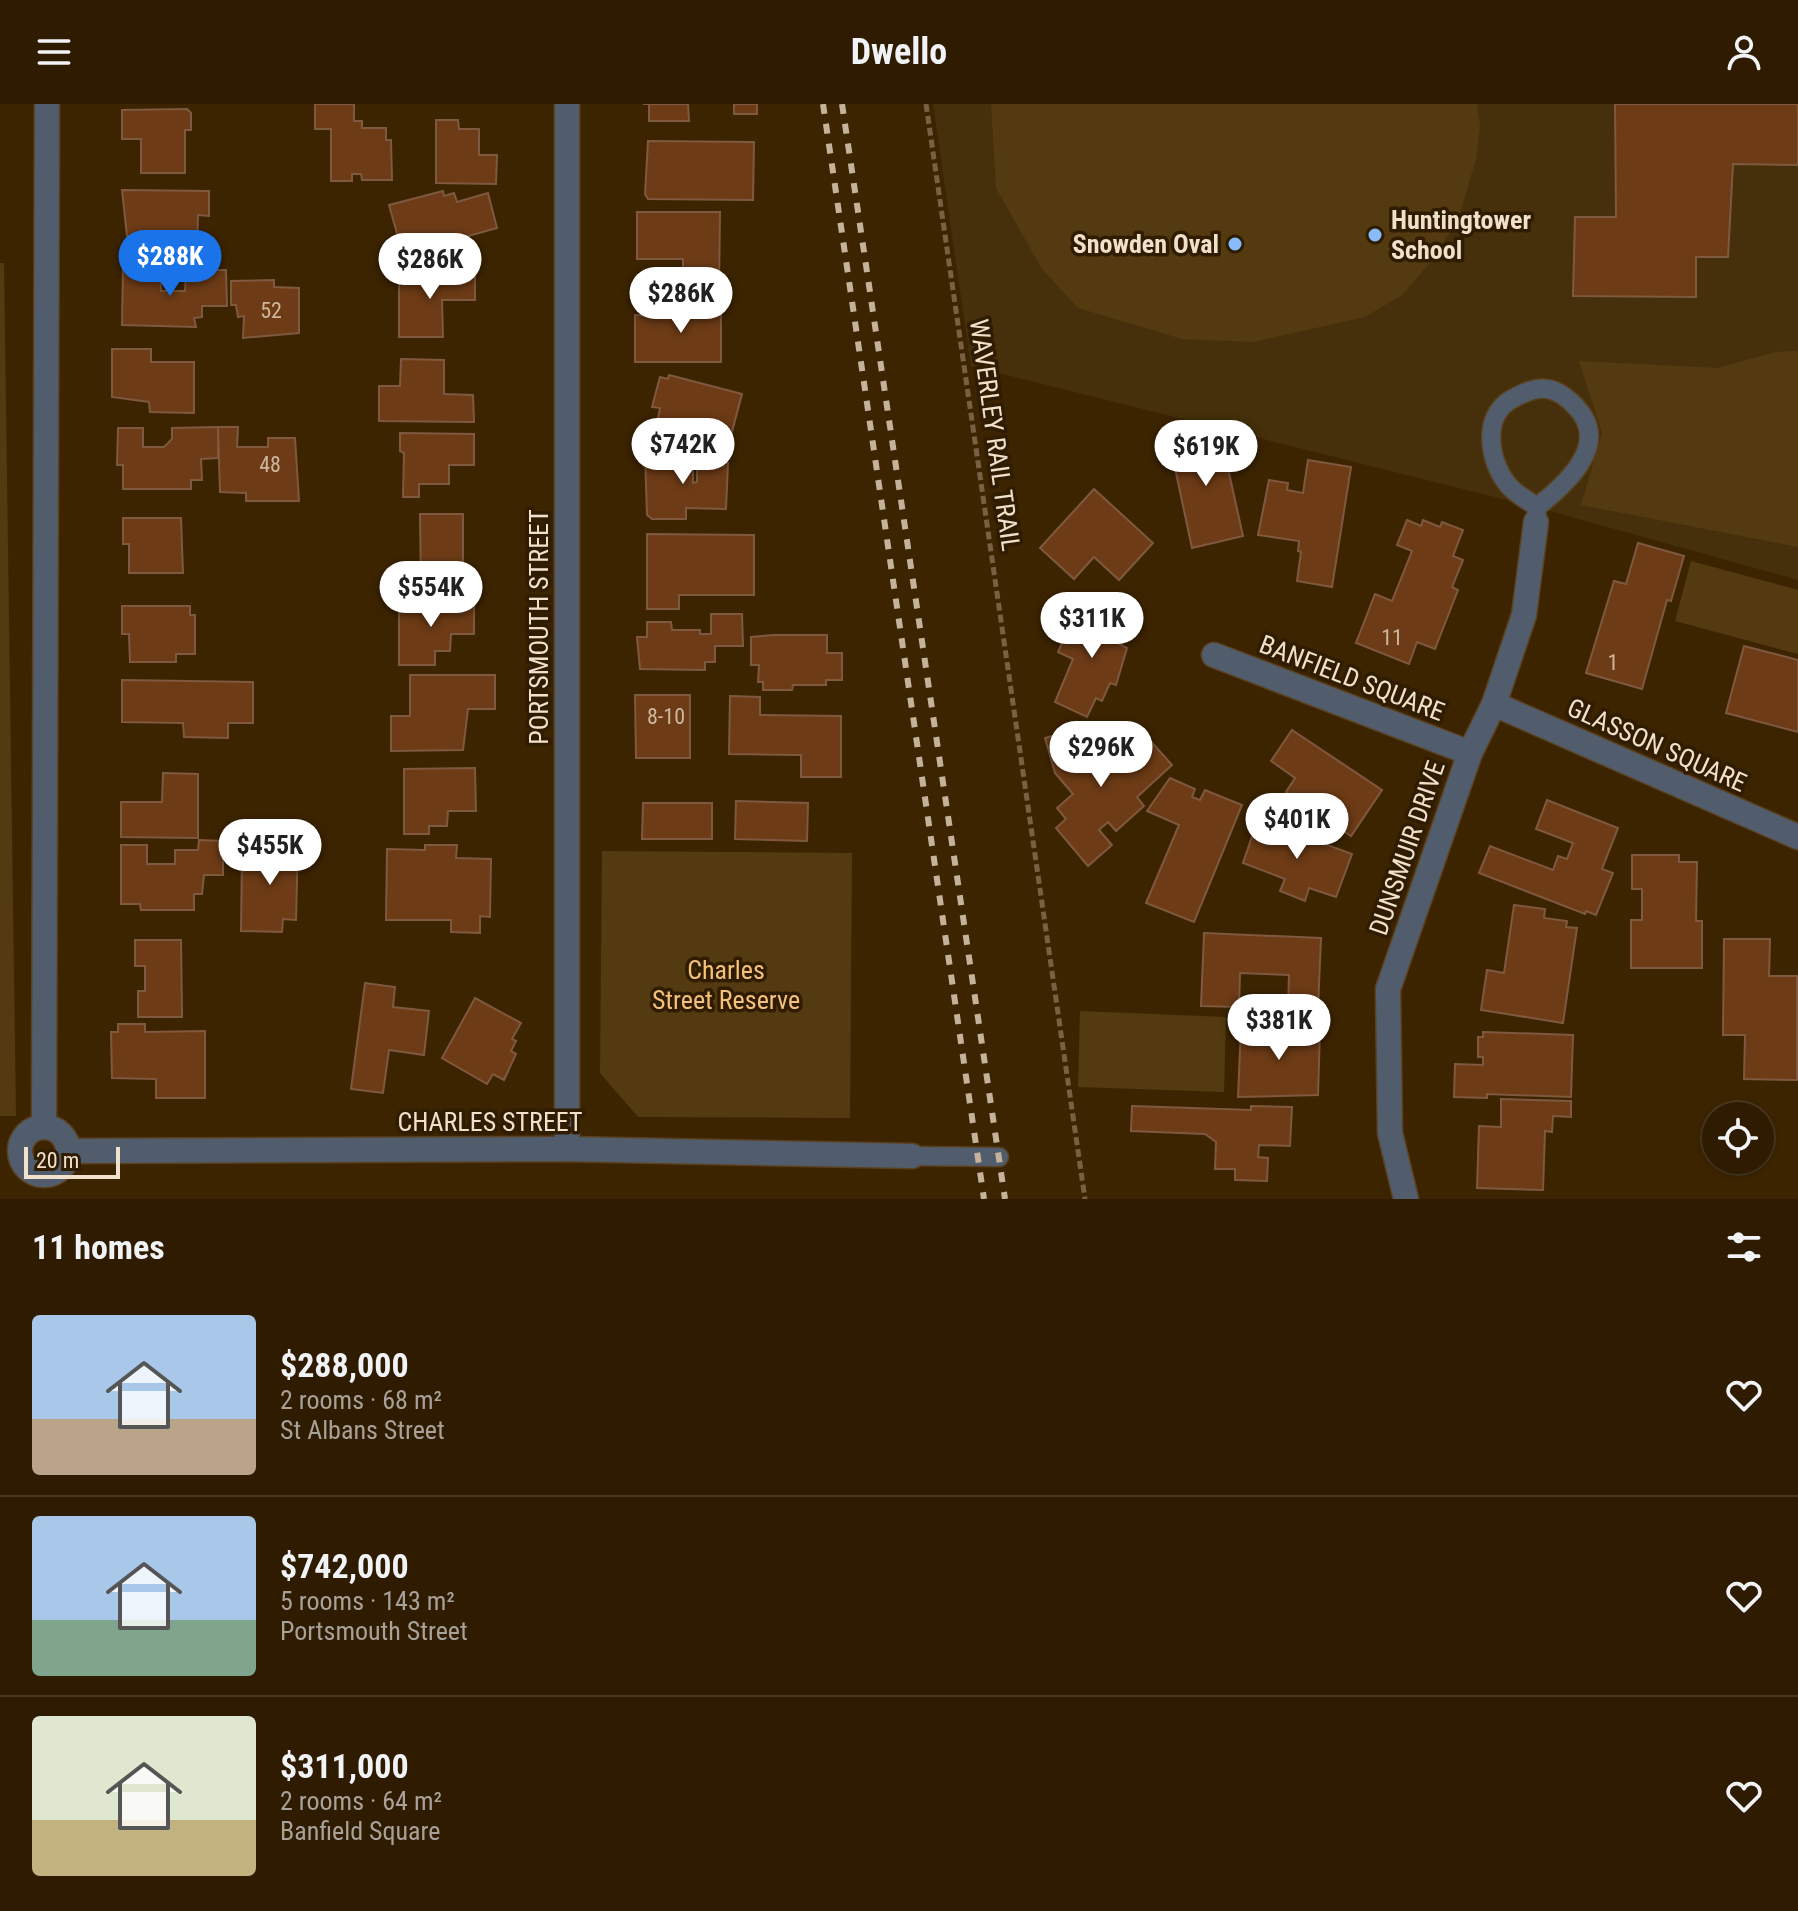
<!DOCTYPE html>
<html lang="en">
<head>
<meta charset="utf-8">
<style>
	body { margin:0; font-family:"Roboto Condensed",sans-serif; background:#3a280f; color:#f1f3f6; height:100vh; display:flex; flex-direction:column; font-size:30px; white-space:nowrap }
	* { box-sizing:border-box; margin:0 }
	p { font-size:26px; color:#a7a199 }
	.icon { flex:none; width:44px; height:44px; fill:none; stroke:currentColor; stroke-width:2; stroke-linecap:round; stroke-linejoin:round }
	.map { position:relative; height:1095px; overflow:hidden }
	.panel { display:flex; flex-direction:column; background:#2e1b00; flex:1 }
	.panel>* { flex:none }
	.controls { position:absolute; left:1702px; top:998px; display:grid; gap:16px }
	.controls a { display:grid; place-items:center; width:72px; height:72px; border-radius:50%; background:#2e1b00; box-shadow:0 2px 6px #0004,0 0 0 2px #493922; font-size:40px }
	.scale { position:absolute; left:24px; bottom:20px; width:96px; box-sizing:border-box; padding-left:8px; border:4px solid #f0e0cc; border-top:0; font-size:22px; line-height:28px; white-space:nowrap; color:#f0e0cc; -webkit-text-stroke:6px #2f1c01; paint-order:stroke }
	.price { position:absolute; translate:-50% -68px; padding:0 18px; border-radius:28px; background:#fff; color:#222; font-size:26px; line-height:52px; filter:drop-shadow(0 2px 4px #0008) }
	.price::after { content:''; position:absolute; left:50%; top:48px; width:24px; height:18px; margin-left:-12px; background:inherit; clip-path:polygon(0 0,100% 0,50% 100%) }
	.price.current { background:#1a73e8; color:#fff }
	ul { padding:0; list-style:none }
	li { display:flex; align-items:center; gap:24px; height:200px; padding:0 32px }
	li+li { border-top:2px solid #493922 }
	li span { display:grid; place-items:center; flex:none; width:224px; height:160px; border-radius:8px; color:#555 }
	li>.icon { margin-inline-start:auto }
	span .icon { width:96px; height:96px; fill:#fffc; stroke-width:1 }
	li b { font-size:34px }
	h2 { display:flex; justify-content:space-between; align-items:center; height:96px; padding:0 32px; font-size:34px }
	header { display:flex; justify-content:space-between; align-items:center; height:104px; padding:0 32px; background:#2e1b00; font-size:36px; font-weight:700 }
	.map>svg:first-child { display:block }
	.built { fill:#45300b }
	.green { fill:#543a10 }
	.building { fill:#6d3b16; stroke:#7f593f; stroke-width:2 }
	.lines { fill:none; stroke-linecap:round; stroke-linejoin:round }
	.lane-casing { stroke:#5a4221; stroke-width:21 }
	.street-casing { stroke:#5a4221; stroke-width:27 }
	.path { stroke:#776142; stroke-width:5; stroke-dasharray:8 4; stroke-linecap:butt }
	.lane { stroke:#515d6c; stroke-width:18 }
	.street { stroke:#515d6c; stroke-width:24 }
	.rail { stroke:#c4b29a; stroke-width:6; stroke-dasharray:10 10; stroke-linecap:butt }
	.poi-dot { fill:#87bbfb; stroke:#2f1c01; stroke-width:3 }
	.labels { text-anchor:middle; stroke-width:7; stroke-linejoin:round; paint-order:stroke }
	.number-label { font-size:22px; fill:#cfb79e }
	.poi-label { font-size:26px; font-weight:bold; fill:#f0e0cc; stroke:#2f1c01; text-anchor:start }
	.street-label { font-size:26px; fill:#f0e0cc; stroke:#2f1c01 }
	.park-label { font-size:26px; fill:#f4c17d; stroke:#2f1c01 }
</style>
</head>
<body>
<header><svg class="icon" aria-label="menu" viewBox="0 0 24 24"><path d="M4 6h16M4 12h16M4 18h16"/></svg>Dwello<svg class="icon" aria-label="person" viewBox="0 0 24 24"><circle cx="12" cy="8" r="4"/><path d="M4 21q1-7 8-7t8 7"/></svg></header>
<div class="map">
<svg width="1798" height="1095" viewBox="0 0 1798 1095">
	<rect width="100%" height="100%" fill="#3d2400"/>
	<polygon class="built" points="933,0 1798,0 1798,476 1539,404 971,262"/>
	<g class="green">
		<polygon points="991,0 1477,0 1480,22 1476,55 1458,116 1429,160 1402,191 1365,213 1253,238 1182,235 1078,204 1042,165 996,84"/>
		<polygon points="0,159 4,159 16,1012 0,1012"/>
		<polygon points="1798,247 1798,443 1581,401 1602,329 1579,257 1718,264 1775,248"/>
		<polygon points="1691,457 1798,486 1798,550 1675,517"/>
		<polygon points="602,747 852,749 850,1014 638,1013 600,969"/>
		<polygon points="1080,907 1226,913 1224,988 1078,983"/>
	</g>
	<g class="building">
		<polygon points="315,0 354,0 354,17 362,17 362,24 386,24 386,36 391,36 392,76 362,76 361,70 352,70 352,77 331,77 331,25 315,25"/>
		<polygon points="643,0 688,0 689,17 649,17 649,0"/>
		<rect x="734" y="0" width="23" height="10"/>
		<polygon points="1615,0 1798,0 1798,61 1733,60 1728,153 1696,153 1696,193 1573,192 1575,113 1616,113"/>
		<polygon points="187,5 191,9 191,26 185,26 185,69 141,69 141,35 122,35 122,6"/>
		<polygon points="436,16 458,16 459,25 479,25 479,51 497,51 496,80 436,79"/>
		<polygon points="648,37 754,38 753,96 648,95 645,90"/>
		<polygon points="122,86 209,87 209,112 198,111 197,148 154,147 155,132 127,132"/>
		<polygon points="443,87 444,92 454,89 457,98 488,89 497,124 450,137 452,143 430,149 428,140 402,147 389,101"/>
		<polygon points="637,108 720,108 719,182 683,182 683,155 637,155"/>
		<polygon points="123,165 160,166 161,187 185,187 186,166 226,166 227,202 202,202 202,213 194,214 196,223 122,221"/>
		<polygon points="399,169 475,169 475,196 442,196 443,233 399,233"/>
		<polygon points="274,176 274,183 299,184 299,229 243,234 244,212 238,213 236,201 231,201 231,177"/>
		<polygon points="684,196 721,196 721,258 635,258 635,211 684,212"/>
		<polygon points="112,245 151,245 151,258 194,258 194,309 150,308 149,298 112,293"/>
		<polygon points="401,255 444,256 444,290 473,291 474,318 379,317 379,282 400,282"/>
		<polygon points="669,271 742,290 729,339 657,319 660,304 652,303 660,273 668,275"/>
		<polygon points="218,323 218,354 201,355 202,376 191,376 191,385 123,385 123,361 117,361 118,324 143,324 143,343 164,343 172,335 172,324"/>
		<polygon points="218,323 238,323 237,343 268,343 268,334 295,334 299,397 246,397 246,389 220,388"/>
		<polygon points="1219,324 1243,432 1192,444 1169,336"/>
		<polygon points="400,329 474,330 474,361 449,361 449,380 419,380 419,393 403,393 404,349 400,347"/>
		<polygon points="645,350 693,351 693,379 697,378 697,358 728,359 726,405 686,404 686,415 652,415 647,411"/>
		<polygon points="1308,356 1351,363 1332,483 1297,477 1301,448 1298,447 1299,437 1258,431 1269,376 1288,379 1287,386 1303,389"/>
		<polygon points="1094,385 1153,439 1119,476 1094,453 1074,475 1040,444"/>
		<polygon points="420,410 463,410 463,482 421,482"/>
		<polygon points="123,414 181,414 183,469 129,469 129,440 123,440"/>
		<polygon points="1407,416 1421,422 1423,416 1440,423 1442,418 1463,426 1453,452 1463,456 1452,483 1458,486 1435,545 1417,538 1409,560 1356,539 1375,490 1392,497 1412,447 1397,441"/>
		<polygon points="647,430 754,431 754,491 679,491 679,505 647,505"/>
		<polygon points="1638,439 1684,452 1671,497 1667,496 1642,585 1586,569 1614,477 1626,480"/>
		<polygon points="474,497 474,530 451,530 450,547 435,547 435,561 399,561 399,498"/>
		<polygon points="1098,501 1130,515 1119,540 1127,544 1116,581 1110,579 1102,597 1096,594 1087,613 1055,598 1073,555 1058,548 1070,519 1087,526"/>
		<polygon points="122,502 190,502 190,511 195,511 195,550 176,550 176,558 130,558 129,530 122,530"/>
		<polygon points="711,510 742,510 743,542 715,542 715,558 705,558 705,566 640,565 637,533 647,533 647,518 671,518 672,526 700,526 700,530 711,530"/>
		<polygon points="773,531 827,531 827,549 842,549 842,576 826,576 826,581 793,581 792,586 763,586 763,578 758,578 759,561 751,561 751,533"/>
		<polygon points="1744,542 1798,556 1798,628 1726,609"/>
		<polygon points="410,571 495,571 495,605 468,605 463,646 391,647 391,612 410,612"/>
		<polygon points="122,576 253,578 253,619 228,619 228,634 184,633 183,619 122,618"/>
		<polygon points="635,591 690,591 690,654 636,654"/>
		<polygon points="730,592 760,593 760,611 841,612 841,673 801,673 801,651 729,650"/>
		<polygon points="1078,625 1091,659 1106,646 1116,657 1146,632 1172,661 1137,693 1144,702 1116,727 1108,718 1099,726 1112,741 1088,762 1056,724 1066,715 1057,704 1073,690 1055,669 1045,634"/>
		<polygon points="1292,626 1382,686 1351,732 1286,688 1295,674 1271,657"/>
		<polygon points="475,664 476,707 448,707 447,722 429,722 429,730 404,730 404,665"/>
		<polygon points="163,669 198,670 198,734 121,733 121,698 162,698"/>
		<polygon points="1170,674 1195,685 1192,693 1200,696 1205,686 1242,701 1194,818 1146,799 1179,721 1147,707"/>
		<polygon points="1547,696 1618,724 1602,765 1613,769 1596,811 1586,807 1585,810 1479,769 1490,742 1553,766 1558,752 1567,755 1573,739 1536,725"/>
		<polygon points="736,697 808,699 807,737 735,735"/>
		<polygon points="643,699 712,699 712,735 642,735"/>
		<polygon points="1258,715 1352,750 1336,793 1309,784 1305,797 1280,787 1285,775 1243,759"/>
		<polygon points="199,736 223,737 223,771 204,771 202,790 194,790 194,806 141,806 140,800 121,800 121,741 147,741 147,760 175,760 175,746 198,746"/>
		<polygon points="258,737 298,737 296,816 283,815 282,828 241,827 242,752 257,752"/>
		<polygon points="425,741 457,741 456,754 491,755 490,813 480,812 480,829 451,828 451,816 386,816 387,745 425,746"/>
		<polygon points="1632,751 1679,751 1679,758 1697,758 1696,817 1702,817 1702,864 1631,864 1631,816 1642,816 1642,785 1632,785"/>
		<polygon points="1514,801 1545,805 1544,814 1567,817 1566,823 1577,824 1563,919 1481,906 1487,866 1504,869"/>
		<polygon points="1204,829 1321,834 1318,904 1288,903 1289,871 1240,869 1239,903 1201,902"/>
		<polygon points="1724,835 1770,835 1769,872 1797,872 1797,976 1744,975 1745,931 1723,931"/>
		<polygon points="135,836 181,836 182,913 138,913 138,887 145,887 145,862 135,862"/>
		<polygon points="365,879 395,883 393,903 429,907 424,951 389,946 383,989 351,985"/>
		<polygon points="475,894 521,919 512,935 516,937 511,947 516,950 504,976 493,970 487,980 442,954"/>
		<polygon points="118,920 145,920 145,928 205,927 205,994 156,994 156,975 112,974 111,928 118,928"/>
		<polygon points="1241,922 1320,925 1318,991 1238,993"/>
		<polygon points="1483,928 1573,931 1571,993 1487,990 1487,994 1454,993 1455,960 1483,961 1483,953 1478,953 1478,933 1483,933"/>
		<polygon points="1501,995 1571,997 1571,1013 1553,1012 1552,1028 1545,1027 1543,1086 1477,1084 1479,1022 1501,1023"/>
		<polygon points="1132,1002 1251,1006 1251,1002 1292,1003 1290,1042 1259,1041 1258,1053 1268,1054 1267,1077 1235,1076 1235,1065 1215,1065 1216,1038 1205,1030 1131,1027"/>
	</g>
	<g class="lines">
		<g class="lane-casing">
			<g id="lane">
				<path d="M1536,418L1537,403C1529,397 1519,392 1512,385C1489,363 1480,312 1512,295C1523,289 1535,283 1547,285C1558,286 1570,296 1577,304C1611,341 1565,381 1537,403"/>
				<polyline points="912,1052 999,1053"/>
			</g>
		</g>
		<g class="street-casing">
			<g id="street">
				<polyline points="1214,551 1470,649"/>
				<polyline points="1494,600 1798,733"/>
				<polyline points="44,1023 47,0"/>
				<circle cx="44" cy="1047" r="24"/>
				<polyline points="567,1045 567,0"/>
				<polyline points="68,1047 567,1045 912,1052"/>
				<polyline points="1406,1095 1390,1029 1388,885 1470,649 1494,600 1524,511 1536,418"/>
			</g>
		</g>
		<polyline class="path" points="926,0 1085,1095"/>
		<use href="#lane" class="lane"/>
		<use href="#street" class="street"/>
		<g class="rail">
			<polyline points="823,0 984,1095"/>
			<polyline points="842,0 1005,1095"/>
		</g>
	</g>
	<g class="poi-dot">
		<circle cx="1375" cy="131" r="8"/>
		<circle cx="1235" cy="140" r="8"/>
	</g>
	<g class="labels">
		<g class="number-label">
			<text x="271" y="214">52</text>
			<text x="270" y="368">48</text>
			<text x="1392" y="541">11</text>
			<text x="1613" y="566">1</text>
			<text x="666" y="620">8-10</text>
		</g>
		<g class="poi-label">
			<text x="1391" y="125">Huntingtower<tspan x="1391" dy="30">School</tspan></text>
			<text x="1219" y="149" text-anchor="end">Snowden Oval</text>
		</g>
		<g class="street-label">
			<text transform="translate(995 331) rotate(82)" y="9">WAVERLEY RAIL TRAIL</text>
			<text transform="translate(539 523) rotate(-90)" y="9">PORTSMOUTH STREET</text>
			<text transform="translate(1352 574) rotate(21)" y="9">BANFIELD SQUARE</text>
			<text transform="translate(1657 641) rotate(24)" y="9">GLASSON SQUARE</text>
			<text transform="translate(1407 744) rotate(-71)" y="9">DUNSMUIR DRIVE</text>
			<text x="490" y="1027">CHARLES STREET</text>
		</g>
		<g class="park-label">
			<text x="726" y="875">Charles<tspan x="726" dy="30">Street Reserve</tspan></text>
		</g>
	</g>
</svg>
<div class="controls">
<a><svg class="icon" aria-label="locate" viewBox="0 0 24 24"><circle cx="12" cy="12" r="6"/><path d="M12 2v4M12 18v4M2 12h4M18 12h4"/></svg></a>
</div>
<div class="scale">20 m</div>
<b class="price current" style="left:170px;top:194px">$288K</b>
<b class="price" style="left:430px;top:197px">$286K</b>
<b class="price" style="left:681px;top:231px">$286K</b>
<b class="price" style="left:683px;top:382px">$742K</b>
<b class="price" style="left:1206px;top:384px">$619K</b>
<b class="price" style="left:431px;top:525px">$554K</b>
<b class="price" style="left:1092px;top:556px">$311K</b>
<b class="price" style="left:1101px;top:685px">$296K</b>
<b class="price" style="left:1297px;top:757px">$401K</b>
<b class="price" style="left:270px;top:783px">$455K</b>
<b class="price" style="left:1279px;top:958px">$381K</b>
</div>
<section class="panel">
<h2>11 homes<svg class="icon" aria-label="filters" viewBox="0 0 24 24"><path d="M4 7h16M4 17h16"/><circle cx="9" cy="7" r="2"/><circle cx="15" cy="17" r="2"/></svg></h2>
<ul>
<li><span style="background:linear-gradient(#a9c7e8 65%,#b9a48a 0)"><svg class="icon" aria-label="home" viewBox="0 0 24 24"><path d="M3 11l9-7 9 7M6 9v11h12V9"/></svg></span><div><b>$288,000</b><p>2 rooms · 68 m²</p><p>St Albans Street</p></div><svg class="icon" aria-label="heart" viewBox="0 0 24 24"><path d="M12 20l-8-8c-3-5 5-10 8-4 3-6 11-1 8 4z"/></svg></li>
<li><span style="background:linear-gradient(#a9c7e8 65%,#7fa58c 0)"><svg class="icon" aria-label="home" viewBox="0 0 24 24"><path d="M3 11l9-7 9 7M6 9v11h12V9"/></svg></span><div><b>$742,000</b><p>5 rooms · 143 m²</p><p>Portsmouth Street</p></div><svg class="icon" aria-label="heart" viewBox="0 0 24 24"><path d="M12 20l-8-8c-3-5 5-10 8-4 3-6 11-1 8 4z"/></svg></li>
<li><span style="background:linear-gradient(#dfe7d0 65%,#c2b280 0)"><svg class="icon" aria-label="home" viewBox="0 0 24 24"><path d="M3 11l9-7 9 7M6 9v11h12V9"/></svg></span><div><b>$311,000</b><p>2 rooms · 64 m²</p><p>Banfield Square</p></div><svg class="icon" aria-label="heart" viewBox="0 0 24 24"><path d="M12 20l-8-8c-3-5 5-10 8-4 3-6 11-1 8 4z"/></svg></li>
</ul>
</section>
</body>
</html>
